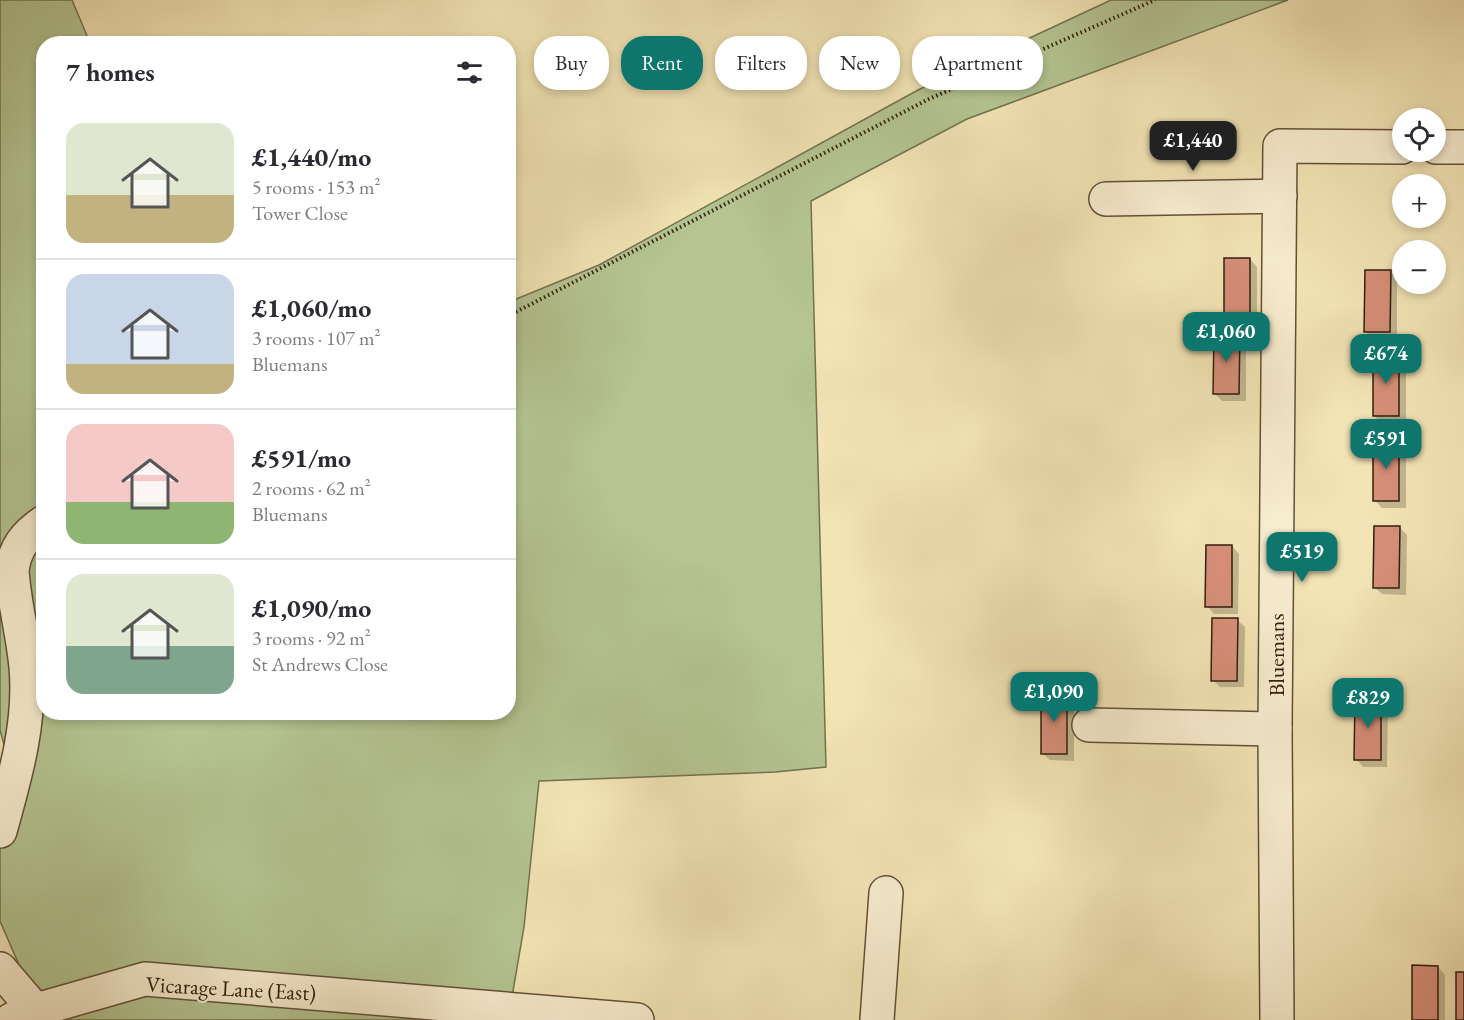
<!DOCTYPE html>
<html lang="en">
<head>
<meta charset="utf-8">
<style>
	body { margin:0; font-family:"EB Garamond",serif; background:#f7f7f7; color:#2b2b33; height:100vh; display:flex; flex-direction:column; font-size:22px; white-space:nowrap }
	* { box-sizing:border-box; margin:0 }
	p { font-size:20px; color:#7c7c81 }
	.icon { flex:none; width:33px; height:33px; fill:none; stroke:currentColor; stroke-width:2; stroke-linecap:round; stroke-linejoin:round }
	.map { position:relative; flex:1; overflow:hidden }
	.sheet { position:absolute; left:36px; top:36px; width:480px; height:684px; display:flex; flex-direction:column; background:#fff; border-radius:24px; box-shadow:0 3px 9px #0003 }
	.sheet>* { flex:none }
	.top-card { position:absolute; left:534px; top:36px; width:570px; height:54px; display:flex; gap:12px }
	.fabs { position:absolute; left:1392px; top:108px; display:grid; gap:12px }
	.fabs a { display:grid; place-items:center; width:54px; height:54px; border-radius:50%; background:#fff; box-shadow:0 3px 9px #0003; font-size:30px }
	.price { position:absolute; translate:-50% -51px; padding:0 14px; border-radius:12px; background:#0f766e; color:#fff; font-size:20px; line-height:39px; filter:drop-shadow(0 2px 3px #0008) }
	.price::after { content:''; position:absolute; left:50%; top:36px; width:18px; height:14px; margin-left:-9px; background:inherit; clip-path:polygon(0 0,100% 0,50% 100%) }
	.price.active { background:#222; color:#fff }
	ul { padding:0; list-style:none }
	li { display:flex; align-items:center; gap:18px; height:150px; padding:0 30px }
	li+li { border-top:2px solid #e1e1e2 }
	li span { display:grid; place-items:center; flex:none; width:168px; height:120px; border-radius:18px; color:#555 }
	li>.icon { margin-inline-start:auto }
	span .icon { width:72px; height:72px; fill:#fffc; stroke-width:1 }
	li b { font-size:26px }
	h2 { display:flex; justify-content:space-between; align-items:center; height:72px; padding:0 30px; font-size:26px }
	.chip { padding:0 21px; border-radius:24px; background:#fff; box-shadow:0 3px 9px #0003; font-size:21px; line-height:54px }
	.chip.active { background:#0f766e; color:#fff }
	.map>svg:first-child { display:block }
	.green { fill:#b4c592; stroke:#737250; stroke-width:1.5 }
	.shadow { fill:#0003 }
	.building { fill:#d68f79; stroke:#321e0d; stroke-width:1.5 }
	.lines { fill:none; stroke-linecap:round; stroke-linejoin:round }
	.minor-casing { stroke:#625037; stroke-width:36 }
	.path { stroke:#321e0d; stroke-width:4; stroke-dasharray:1.5 3; stroke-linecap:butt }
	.minor { stroke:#f7edcf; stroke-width:33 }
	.labels { text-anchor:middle; stroke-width:4.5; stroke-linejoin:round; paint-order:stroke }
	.street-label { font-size:22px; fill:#321e0d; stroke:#f7edcf }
</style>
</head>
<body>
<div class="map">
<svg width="1464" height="1020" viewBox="0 0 1464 1020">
	<rect width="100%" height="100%" fill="#f2e4b5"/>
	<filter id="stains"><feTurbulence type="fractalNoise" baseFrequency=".00333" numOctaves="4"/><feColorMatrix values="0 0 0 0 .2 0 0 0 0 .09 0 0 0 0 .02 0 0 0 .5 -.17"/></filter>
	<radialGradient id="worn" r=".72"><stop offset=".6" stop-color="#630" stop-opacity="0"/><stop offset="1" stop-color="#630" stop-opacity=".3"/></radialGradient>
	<polygon class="green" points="0,0 72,0 90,43 44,44 44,712 508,712 509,302 599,265 918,90 1111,0 1288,0 967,119 811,201 826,767 775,772 539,781 524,927 508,1020 43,1020 0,921 0,773 6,752 0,730"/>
	<g class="shadow">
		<polygon points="1250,259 1257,267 1257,327 1233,327 1225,320"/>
		<polygon points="1390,271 1397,279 1397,339 1373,339 1365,331"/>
		<polygon points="1239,333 1246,341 1246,401 1222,401 1214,393"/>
		<polygon points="1399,356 1406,363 1406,423 1382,423 1374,416"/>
		<polygon points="1398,440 1406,448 1406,508 1382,508 1374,500"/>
		<polygon points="1399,527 1407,535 1406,595 1382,594 1374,587"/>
		<polygon points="1232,546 1239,554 1238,614 1214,614 1207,606"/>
		<polygon points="1237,620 1245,627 1244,687 1220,687 1213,680"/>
		<polygon points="1067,693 1074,701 1074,761 1050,760 1042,753"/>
		<polygon points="1381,699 1388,707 1387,767 1363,767 1356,759"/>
		<polygon points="1438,967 1445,975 1445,1020 1413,1020"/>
	</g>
	<g class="building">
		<rect x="1224" y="258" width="26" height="62"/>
		<polygon points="1365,270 1391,270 1390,332 1364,332"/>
		<polygon points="1214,332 1240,332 1239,394 1213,394"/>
		<rect x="1373" y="354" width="26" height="62"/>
		<rect x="1373" y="439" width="26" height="62"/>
		<polygon points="1374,526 1400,526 1399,588 1373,588"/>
		<polygon points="1206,545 1232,545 1232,607 1205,607"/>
		<polygon points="1212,618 1238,618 1237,681 1211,681"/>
		<rect x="1041" y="692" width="26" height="62"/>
		<polygon points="1355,698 1381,698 1381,760 1354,760"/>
		<polygon points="1412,965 1438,966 1438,1020 1412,1020"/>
		<rect x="1456" y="972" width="8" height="48"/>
	</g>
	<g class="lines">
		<g class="minor-casing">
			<g id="minor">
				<polyline points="1436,147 1464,147"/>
				<polyline points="1106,199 1280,196"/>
				<polyline points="1089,725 1275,729"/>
				<path d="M0,831C15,777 31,723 26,667C23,634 14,603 12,570C15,548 25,535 44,522"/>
				<polyline points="0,969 35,1010"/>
				<polyline points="11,1020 22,1014 145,979 637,1020"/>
				<polyline points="877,1020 886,893"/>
				<polyline points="1277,1020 1275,729 1280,146 1402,147"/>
			</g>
		</g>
		<polyline class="path" points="508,316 929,99 1155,0"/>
		<use href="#minor" class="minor"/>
	</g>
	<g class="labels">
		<g class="street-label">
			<text transform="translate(1276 655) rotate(-90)" y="8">Bluemans</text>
			<text transform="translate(231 988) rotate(3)" y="8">Vicarage Lane (East)</text>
		</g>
	</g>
	<rect width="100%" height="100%" filter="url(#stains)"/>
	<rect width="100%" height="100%" fill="url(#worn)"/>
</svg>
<div class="fabs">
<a><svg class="icon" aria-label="locate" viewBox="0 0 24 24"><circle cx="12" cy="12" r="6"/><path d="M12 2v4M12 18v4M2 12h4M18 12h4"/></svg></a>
<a>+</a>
<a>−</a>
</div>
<b class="price active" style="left:1193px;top:172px">£1,440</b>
<b class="price" style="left:1226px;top:363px">£1,060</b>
<b class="price" style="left:1386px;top:385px">£674</b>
<b class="price" style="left:1386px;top:470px">£591</b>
<b class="price" style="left:1302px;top:583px">£519</b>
<b class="price" style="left:1054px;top:723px">£1,090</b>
<b class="price" style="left:1368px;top:729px">£829</b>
<div class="top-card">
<a class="chip">Buy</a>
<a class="chip active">Rent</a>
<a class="chip">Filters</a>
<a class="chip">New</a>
<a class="chip">Apartment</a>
</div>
<section class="sheet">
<h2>7 homes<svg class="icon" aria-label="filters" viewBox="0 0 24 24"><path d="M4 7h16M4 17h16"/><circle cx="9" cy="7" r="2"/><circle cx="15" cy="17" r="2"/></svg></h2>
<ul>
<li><span style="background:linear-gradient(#dfe7d0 60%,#c2b280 0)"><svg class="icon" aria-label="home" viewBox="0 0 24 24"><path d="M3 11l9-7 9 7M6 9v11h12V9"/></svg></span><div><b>£1,440/mo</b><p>5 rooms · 153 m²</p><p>Tower Close</p></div></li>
<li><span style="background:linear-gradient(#c9d6e8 75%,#c2b280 0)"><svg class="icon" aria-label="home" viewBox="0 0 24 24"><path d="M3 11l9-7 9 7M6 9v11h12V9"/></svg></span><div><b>£1,060/mo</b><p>3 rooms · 107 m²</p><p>Bluemans</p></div></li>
<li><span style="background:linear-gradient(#f6c9c9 65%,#8fb573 0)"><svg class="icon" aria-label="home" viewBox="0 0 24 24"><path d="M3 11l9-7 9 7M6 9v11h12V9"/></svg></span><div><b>£591/mo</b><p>2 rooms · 62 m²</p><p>Bluemans</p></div></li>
<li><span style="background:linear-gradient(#dfe7d0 60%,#7fa58c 0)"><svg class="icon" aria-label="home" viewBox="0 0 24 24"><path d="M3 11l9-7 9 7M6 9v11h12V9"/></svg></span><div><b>£1,090/mo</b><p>3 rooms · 92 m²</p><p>St Andrews Close</p></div></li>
</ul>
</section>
</div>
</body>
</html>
